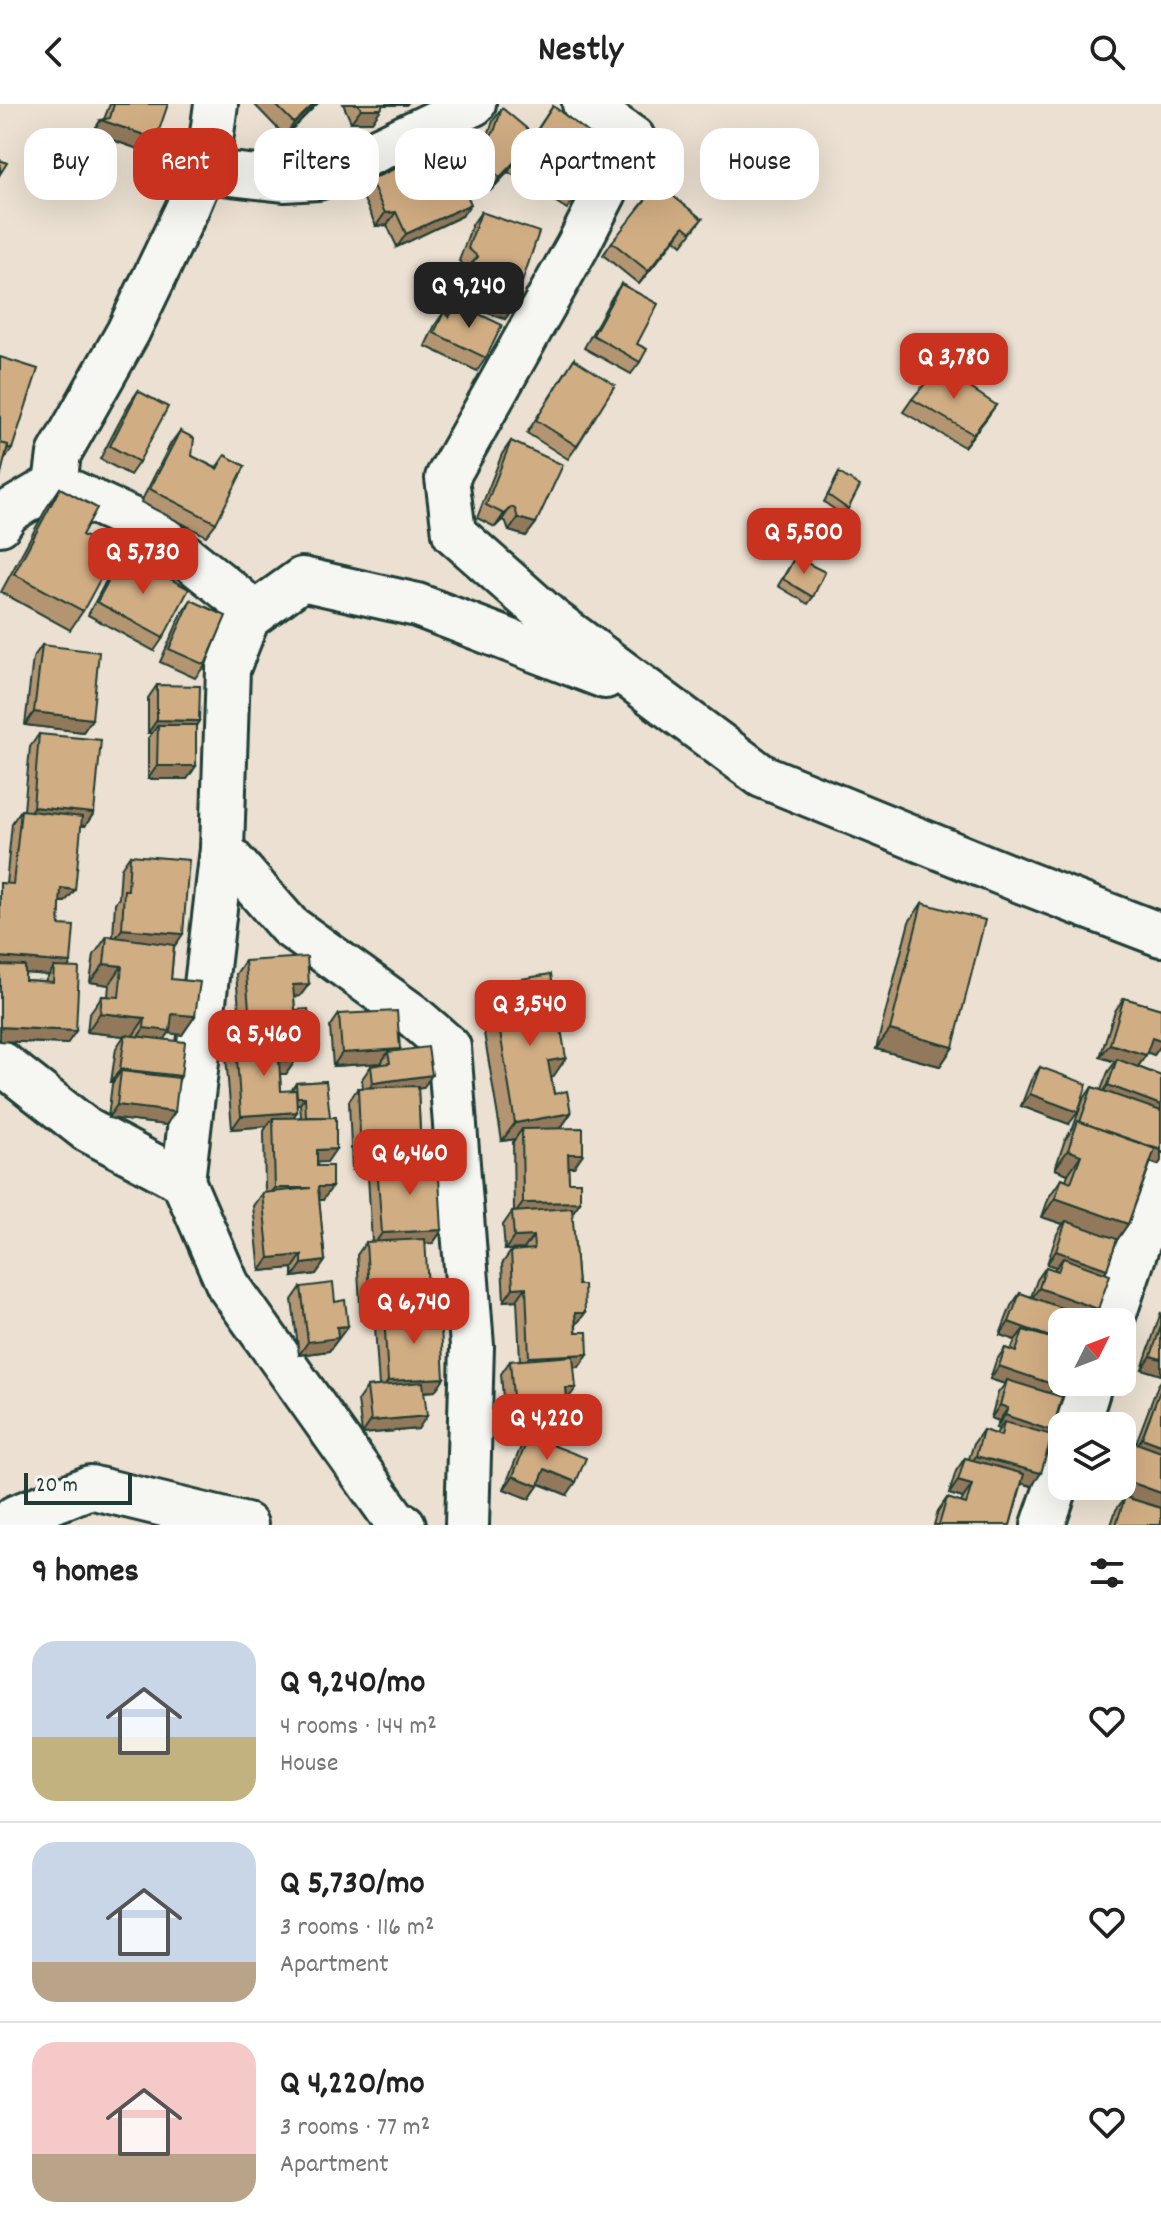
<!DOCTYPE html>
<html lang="en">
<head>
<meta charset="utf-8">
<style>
	body { margin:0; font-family:Dekko,sans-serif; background:#f6f6f6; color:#222; height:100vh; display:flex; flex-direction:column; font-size:30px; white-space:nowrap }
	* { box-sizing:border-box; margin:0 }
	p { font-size:26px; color:#767676 }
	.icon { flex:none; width:44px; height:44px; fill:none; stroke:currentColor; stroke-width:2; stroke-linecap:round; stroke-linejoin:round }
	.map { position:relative; height:1421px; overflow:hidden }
	.drawer { display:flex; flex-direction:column; background:#fff; flex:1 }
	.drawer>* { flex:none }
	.guide { position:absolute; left:24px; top:24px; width:1114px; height:72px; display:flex; gap:16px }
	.needle { width:52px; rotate:48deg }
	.fabs { position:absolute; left:1048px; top:1204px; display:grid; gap:16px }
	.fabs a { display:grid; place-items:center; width:88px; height:88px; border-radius:16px; background:#fff; box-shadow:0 8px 32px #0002; font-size:40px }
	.scale { position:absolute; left:24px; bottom:20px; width:108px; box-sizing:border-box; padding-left:8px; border:4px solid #1f3d34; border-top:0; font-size:22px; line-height:28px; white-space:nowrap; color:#1f3d34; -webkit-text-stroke:6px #f6f6f2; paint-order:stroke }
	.price { position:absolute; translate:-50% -68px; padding:0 18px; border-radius:16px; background:#c8321e; color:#fff; font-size:26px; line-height:52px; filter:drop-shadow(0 2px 4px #0008) }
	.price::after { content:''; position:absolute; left:50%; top:48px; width:24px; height:18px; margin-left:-12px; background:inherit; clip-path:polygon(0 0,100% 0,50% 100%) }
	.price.selected { background:#222; color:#fff }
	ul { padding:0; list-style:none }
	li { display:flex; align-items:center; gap:24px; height:200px; padding:0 32px }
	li+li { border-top:2px solid #e0e0e0 }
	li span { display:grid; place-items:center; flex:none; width:224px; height:160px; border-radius:24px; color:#555 }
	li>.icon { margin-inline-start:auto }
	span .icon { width:96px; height:96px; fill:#fffc; stroke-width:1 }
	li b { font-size:34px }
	h2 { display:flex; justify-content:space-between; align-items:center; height:96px; padding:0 32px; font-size:34px }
	.tag { padding:0 28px; border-radius:24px; background:#fff; box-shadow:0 8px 32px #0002; font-size:28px; line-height:72px }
	.tag.selected { background:#c8321e; color:#fff }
	header { display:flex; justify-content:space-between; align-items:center; height:104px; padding:0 32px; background:#fff; font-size:36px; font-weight:800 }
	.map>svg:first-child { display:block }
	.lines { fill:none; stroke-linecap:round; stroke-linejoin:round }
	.minor-casing { stroke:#1f3d34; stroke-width:48 }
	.minor { stroke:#f6f6f2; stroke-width:42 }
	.wall { fill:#b49571; stroke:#1f3d34; stroke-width:2; fill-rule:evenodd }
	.shaded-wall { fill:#92795c; stroke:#1f3d34; stroke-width:2 }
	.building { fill:#d1ad83; stroke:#1f3d34; stroke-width:2 }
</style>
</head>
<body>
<header><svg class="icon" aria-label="back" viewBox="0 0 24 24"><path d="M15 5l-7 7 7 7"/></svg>Nestly<svg class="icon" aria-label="search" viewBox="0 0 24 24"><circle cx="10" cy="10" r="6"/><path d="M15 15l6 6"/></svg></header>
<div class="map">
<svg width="1161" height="1421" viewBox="0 0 1161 1421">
	<rect width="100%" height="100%" fill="#ebe0d1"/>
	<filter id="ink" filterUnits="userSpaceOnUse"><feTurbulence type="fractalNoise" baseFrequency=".0125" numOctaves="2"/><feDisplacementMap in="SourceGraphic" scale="16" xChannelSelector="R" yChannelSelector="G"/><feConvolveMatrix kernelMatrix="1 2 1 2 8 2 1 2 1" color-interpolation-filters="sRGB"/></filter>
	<g filter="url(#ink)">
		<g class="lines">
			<g class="minor-casing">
				<g id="minor">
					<polyline points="216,0 211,37 203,67 284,76 318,74 474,0"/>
					<polyline points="584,0 633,34 577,143 447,374 454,429 551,515 762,672 1023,778 1161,831"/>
					<polyline points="55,380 59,350 128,228 187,105 203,67"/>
					<polyline points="0,420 8,408 55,380 149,423 238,494 248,514"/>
					<polyline points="222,745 289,822 411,910 449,943 472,1242 467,1421"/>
					<polyline points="0,958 87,1026 183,1077 228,1181 395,1416 404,1421"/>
					<polyline points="183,1077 222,745 228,565 248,514 302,475 417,501 605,573"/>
					<polyline points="1112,1218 1161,1071"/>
					<polyline points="1077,1322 1091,1278"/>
					<polyline points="7,1421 15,1413 90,1383 246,1421"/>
					<polyline points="1043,1421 1062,1366"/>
				</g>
			</g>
			<use href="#minor" class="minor"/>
		</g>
		<g class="wall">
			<polygon points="110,0 168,0 147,48 92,29 101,16 104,15"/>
			<polygon points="254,0 317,0 285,32"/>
			<polygon points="343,0 407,0 406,1 383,1 372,18 351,18"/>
			<polygon points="553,2 611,46 567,105 508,68 491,86 461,63 470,50 487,34 493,17 502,4 526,42"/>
			<polygon points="370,76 462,112 397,143 387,121 376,122 361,89"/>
			<polygon points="481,108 514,202 505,215 442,193 451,180 467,164 459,157 472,121"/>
			<polygon points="702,115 682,141 675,135 639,180 603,151 612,138"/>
			<polygon points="621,180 640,258 631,270 584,244 612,193"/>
			<polygon points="456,199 486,254 477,267 425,242 435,221 444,208 447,212"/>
			<polygon points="574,255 577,342 568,355 527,329"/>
			<polygon points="138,287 139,358 130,371 100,355 129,300"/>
			<polygon points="912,295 996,301 964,343 903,308"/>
			<polygon points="180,327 192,352 216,364 225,351 216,419 206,432 141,398 171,339"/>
			<polygon points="511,337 536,419 526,432 509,427 506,418 502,416 495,423 477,414 502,350"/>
			<polygon points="839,369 848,405 844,412 824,398"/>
			<polygon points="60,384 82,431 83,507 70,526 1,488 47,403"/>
			<polygon points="123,449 163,534 154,547 88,511 114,462"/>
			<polygon points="795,453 813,493 808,500 778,482"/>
			<polygon points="191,496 205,561 195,574 160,558 182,509"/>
			<polygon points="42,541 92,615 83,628 25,621 33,554"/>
			<polygon points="157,581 199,617 196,622 196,662 187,675 148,675 148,634 152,629 148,629 148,594"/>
			<path d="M39,630L94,709L85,722L81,721L65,798H60L59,821L68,863L67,940L0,937V779L6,780L12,719L21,706H24L30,643ZM25,869L49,871L45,877L25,876Z"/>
			<polygon points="130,751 174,843 171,875 195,912 182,931 169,929 164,936 181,972 179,976 166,1021 108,1014 112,980 113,978 111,978 116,944 124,932 87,928 89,910 102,892 108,892 109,881 90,878 94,851 107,832 113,833 115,799 119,794 121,764"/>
			<polygon points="922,799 953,943 940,962 876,945 909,818"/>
			<path d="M245,857L309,880L300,892L294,893L295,906L310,924L300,937L294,938L295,957L286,970H280L281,987H291L296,979L326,977L327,1058H317L323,1096H319L325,1157L316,1170L293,1173V1164L260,1167L253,1102L262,1089L265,1088L264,1027L267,1022L232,1025L226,952L236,940L242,939L236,870ZM297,1000H300L301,1013L294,1014Z"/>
			<polygon points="492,880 555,895 543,912 544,921 566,954 551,973 554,990 571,1009 560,1025 574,1063 568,1063 569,1078 580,1098 572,1109 578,1181 585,1209 576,1221 579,1263 574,1263 567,1296 560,1338 546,1339 567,1391 539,1380 529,1395 504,1385 520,1345 523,1340 507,1341 501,1270 510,1257 520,1256 517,1196 504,1197 502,1160 511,1147 524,1146 524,1145 505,1146 503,1121 512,1108 514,1108 513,1038 515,1035 502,1037 479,899"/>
			<polygon points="1124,894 1161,905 1161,941 1154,951 1147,948 1138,963 1161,972 1161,1057 1158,1061 1151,1058 1128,1120 1117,1136 1105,1169 1098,1205 1089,1218 1074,1213 1062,1218 1055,1281 1049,1289 1049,1330 1032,1382 1022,1379 1010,1421 934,1421 938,1407 947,1394 961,1399 963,1394 949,1390 956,1367 965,1354 969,1355 974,1339 983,1326 996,1330 999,1325 996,1324 999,1317 991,1314 998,1289 1005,1280 990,1275 996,1257 1005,1244 1011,1246 1015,1236 1000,1231 1011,1202 1020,1189 1031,1193 1037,1176 1046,1163 1054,1166 1056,1163 1047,1160 1057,1130 1063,1120 1042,1113 1049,1093 1062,1074 1066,1076 1068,1070 1055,1065 1065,1036 1073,1024 1083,996 1092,983 1101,986 1108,968 1115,958 1100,953 1115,907"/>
			<polygon points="339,910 400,945 399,947 423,984 418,984 421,1051 416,1058 442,1126 433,1139 425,1139 424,1208 435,1287 424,1288 418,1325 362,1330 358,1296 367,1283 379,1282 375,1223 381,1215 361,1216 357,1151 366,1138 372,1138 368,1073 374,1065 352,1066 349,997 358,984 363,984 362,975 371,962 379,961 381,959 333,962 330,923"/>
			<polygon points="1040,963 1069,1020 1021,1002 1031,976"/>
			<polygon points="301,1183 335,1198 348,1222 329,1247 299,1251 292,1196"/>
			<polygon points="1161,1208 1161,1271 1142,1265"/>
			<polygon points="1161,1277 1161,1421 1111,1421 1116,1406 1125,1393 1106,1386 1107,1382 1122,1382 1122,1344 1128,1336 1136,1339 1158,1281"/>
		</g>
		<g class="shaded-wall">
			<polygon points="314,0 317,0 285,32 294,19"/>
			<polygon points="380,0 407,0 406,1 379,1"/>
			<polygon points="361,5 381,5 372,18 351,18"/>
			<polygon points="101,16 156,35 147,48 92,29"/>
			<polygon points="517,55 508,68 491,86 500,73"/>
			<polygon points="471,100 462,112 397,143 406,130"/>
			<polygon points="396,108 387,121 376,122 385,109"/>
			<polygon points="684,122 675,135 639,180 648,167"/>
			<polygon points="451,180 514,202 505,215 442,193"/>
			<polygon points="996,301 987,314 964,343 973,330"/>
			<polygon points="0,341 12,345 3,358"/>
			<polygon points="511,403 502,416 495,423 504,410"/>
			<polygon points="518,414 536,419 526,432 509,427"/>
			<polygon points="34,608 92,615 83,628 25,621"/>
			<polygon points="157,616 199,617 190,630 158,621 152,629 148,629"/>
			<polygon points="157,662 196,662 187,675 148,675"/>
			<polygon points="33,703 94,709 85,722 24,716"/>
			<polygon points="61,784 75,786 65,798 52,797"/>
			<polygon points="122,825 183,830 174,843 113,838"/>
			<polygon points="0,853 71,859 62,872 54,863 49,871 0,867"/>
			<polygon points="104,860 122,862 109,881 90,878"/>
			<polygon points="309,880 300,892 284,894 293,881"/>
			<polygon points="555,895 542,913 540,897"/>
			<polygon points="100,909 145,914 132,933 87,928"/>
			<polygon points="172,910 195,912 182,931 169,929 157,946 131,943 144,924"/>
			<polygon points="0,923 76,927 67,940 0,937"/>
			<polygon points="310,924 300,937 242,942 251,929"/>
			<polygon points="890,926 953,943 940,962 876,945"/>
			<polygon points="1152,934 1161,937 1161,941 1154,951 1143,947"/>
			<polygon points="1110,940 1146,951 1137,964 1100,953"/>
			<polygon points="400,945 391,958 388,948 381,959 333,962 342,949"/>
			<polygon points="566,954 553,973 535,976 548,957"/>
			<polygon points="279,957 295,957 286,970 270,970"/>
			<polygon points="120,965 181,972 172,985 121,967 113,978 111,978"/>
			<polygon points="432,971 423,984 364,992 373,979"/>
			<polygon points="1108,981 1161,1001 1161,1017 1099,994"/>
			<polygon points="1030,990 1078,1008 1069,1020 1021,1002"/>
			<polygon points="297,993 305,993 300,1000 292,1000"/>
			<polygon points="117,1001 175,1008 166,1021 108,1014"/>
			<polygon points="297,1008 288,1021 273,1014 267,1022 232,1025 241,1012"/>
			<polygon points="571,1009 558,1028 522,1025 515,1035 502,1037 515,1019"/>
			<polygon points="1080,1018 1161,1046 1161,1057 1158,1061 1073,1031"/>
			<polygon points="336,1045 327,1058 308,1059 317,1046"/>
			<polygon points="1068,1046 1081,1051 1068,1070 1055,1065"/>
			<polygon points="568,1050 583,1050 574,1063 559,1063"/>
			<polygon points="421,1051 412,1064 377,1061 374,1065 352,1066 361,1053"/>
			<polygon points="318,1083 332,1083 323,1096 308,1096"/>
			<polygon points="275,1084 311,1084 265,1097"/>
			<polygon points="1055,1094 1128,1120 1115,1139 1066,1117 1063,1120 1042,1113"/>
			<polygon points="580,1098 571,1111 514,1111 523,1099"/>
			<polygon points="442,1126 433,1139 373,1142 382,1129"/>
			<polygon points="533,1132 524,1145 505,1146 514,1133"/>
			<polygon points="1056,1147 1107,1165 1098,1178 1063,1154 1056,1163 1047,1160"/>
			<polygon points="302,1151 293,1164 260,1167 269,1154"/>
			<polygon points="325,1157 316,1170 293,1173 302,1160"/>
			<polygon points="526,1183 517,1196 504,1197 513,1184"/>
			<polygon points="1039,1184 1098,1205 1088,1218 1030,1197"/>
			<polygon points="429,1200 420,1213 384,1210 381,1215 361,1216 370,1203"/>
			<polygon points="575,1209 585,1209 576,1221"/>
			<polygon points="1009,1218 1058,1236 1023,1226 1015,1236 1000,1231"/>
			<polygon points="348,1222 329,1247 299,1251 308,1238 337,1223"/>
			<polygon points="588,1250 579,1263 520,1266 529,1253"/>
			<polygon points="1151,1252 1161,1255 1161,1271 1142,1265"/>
			<polygon points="999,1262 1055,1281 1046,1294 1007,1276 1005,1280 990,1275"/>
			<polygon points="444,1274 435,1287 379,1290 388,1277"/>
			<polygon points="566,1284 576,1284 567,1296"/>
			<polygon points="1000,1301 1008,1304 999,1317 991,1314"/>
			<polygon points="1005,1311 1052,1327 1043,1340 1004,1318 999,1325 996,1324"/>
			<polygon points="427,1312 418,1325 362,1330 371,1317"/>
			<polygon points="570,1325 560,1338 526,1340 529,1332 523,1340 507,1341 516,1328"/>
			<polygon points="1142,1334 1161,1341 1161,1357 1133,1347"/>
			<polygon points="976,1352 1041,1369 1032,1382 967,1365"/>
			<polygon points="545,1365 576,1378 567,1391 536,1378"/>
			<polygon points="513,1372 538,1382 529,1395 504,1385"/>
			<polygon points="1122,1375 1161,1389 1161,1405 1106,1386 1108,1382 1122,1382"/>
			<polygon points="958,1377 972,1381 963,1394 949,1390"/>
		</g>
		<g class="building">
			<polygon points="114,0 168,0 156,35 101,16 110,14"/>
			<polygon points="275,0 314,0 294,19"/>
			<polygon points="358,0 383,0 381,5 361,5"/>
			<polygon points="553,2 611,46 576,92 517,55 500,73 470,50 494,28 502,4 531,28 525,45"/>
			<polygon points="444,42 471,100 406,130 396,108 385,109 370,76"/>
			<polygon points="0,56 7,59 0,70"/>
			<polygon points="658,80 702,115 691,128 684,122 648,167 612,138"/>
			<polygon points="481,108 539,128 514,202 451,180 478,153 468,144"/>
			<polygon points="621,180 658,200 637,240 647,245 640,258 593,231"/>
			<polygon points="456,199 502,221 486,254 434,229 444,208 449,214"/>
			<polygon points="0,253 38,265 12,345 8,344 8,341 0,339"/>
			<polygon points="574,255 615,281 577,342 536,316"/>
			<polygon points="939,263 996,301 973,330 912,295"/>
			<polygon points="138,287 168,303 139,358 110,342"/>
			<polygon points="180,327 194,334 192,352 217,365 225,351 245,362 216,419 150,385"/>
			<polygon points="511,337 563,361 536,419 518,414 515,405 511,403 504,410 486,401"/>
			<polygon points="0,339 8,341 0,374"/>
			<polygon points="839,369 860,382 848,405 828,391"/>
			<polygon points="60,384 97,404 82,431 115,448 83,507 14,470"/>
			<polygon points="123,449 189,485 163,534 97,498"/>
			<polygon points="795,453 825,468 813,493 783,475"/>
			<polygon points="191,496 226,512 205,561 169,545"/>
			<polygon points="42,541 99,548 92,615 34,608"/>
			<polygon points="157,581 200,582 199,617 157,616"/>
			<polygon points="158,621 196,621 196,662 157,662"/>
			<polygon points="39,630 101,636 94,709 33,703"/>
			<polygon points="21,706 82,713 75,786 61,784 59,821 74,822 71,859 0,853 0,779 13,780"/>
			<polygon points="130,751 189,756 183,830 122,825 124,786 128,786"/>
			<polygon points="922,799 985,816 953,943 890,926"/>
			<polygon points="107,832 174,841 171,875 200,878 195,912 172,910 170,927 144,924 145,914 100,909 102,892 119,893 122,862 104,860"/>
			<polygon points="307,853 309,880 293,881 295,906 308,905 310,924 251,929 245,857"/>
			<polygon points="0,861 25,862 25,876 53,878 54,863 79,864 76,927 0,923"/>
			<polygon points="551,870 555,895 540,897 544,921 560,919 566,954 548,957 554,990 567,987 571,1009 515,1019 492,880"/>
			<polygon points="1124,894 1161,905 1161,937 1152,934 1146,951 1110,940"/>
			<polygon points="397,907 400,945 342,949 339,910"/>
			<polygon points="125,931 185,938 181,972 120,965"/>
			<polygon points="293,936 295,957 279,957 281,987 296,986 297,1008 241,1012 236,940"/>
			<polygon points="428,943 432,971 373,979 371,962 390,959 388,948"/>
			<polygon points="1117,955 1161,972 1161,1001 1108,981"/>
			<polygon points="1040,963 1087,980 1078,1008 1030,990"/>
			<polygon points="121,967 179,974 175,1008 117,1001"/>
			<polygon points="326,977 330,1013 306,1013 305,993 297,993 296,979"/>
			<polygon points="418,982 421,1051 361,1053 358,984"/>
			<polygon points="1092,983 1161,1007 1161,1046 1080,1018"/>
			<polygon points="336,1013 336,1045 317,1046 317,1062 332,1062 332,1083 318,1083 325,1157 302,1160 302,1151 269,1154 262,1089 311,1084 275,1084 273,1014"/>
			<polygon points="1078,1017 1155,1045 1128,1120 1055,1094 1062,1074 1071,1078 1081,1051 1068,1046"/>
			<polygon points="583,1024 583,1050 568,1050 569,1078 580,1078 580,1098 523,1099 522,1025"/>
			<polygon points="438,1057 442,1126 382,1129 377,1061"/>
			<polygon points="572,1104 578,1181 584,1181 585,1209 575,1209 576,1228 587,1228 588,1250 529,1253 526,1183 513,1184 511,1147 534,1145 533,1132 514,1133 512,1108"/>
			<polygon points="1066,1117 1117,1135 1107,1165 1056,1147"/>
			<polygon points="425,1135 429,1200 370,1203 366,1138"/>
			<polygon points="1063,1154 1110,1171 1098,1205 1039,1184 1046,1163 1058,1167"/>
			<polygon points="333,1179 335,1198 345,1196 348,1222 337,1223 338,1234 308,1238 301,1183"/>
			<polygon points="1020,1189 1076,1209 1072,1218 1062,1218 1062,1261 1055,1281 999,1262 1005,1244 1016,1248 1023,1226 1058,1236 1009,1218"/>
			<polygon points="440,1207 444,1274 388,1277 384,1210"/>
			<polygon points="1161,1222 1161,1255 1151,1252"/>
			<polygon points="573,1252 576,1284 566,1284 570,1325 516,1328 510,1257"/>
			<polygon points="1007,1276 1062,1293 1052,1327 1005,1311 1008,1304 1000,1301"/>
			<polygon points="423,1278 427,1312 371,1317 367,1283"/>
			<polygon points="1161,1284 1161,1341 1142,1334"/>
			<polygon points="1004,1318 1052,1331 1041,1369 976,1352 983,1326 1001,1332"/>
			<polygon points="529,1332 586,1354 576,1378 545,1365 538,1382 513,1372"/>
			<polygon points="1128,1336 1161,1348 1161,1389 1122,1375 1122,1352"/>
			<polygon points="965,1354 1024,1370 1010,1421 939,1421 947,1394 966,1400 972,1381 958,1377"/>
			<polygon points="1125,1393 1161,1404 1161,1421 1116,1421"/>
		</g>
	</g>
</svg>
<div class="fabs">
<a><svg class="needle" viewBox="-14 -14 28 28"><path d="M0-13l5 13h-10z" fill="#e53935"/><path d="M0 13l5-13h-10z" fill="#767676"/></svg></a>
<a><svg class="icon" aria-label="layers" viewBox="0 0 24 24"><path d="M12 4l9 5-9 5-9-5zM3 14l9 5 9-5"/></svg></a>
</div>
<div class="scale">20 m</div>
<b class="price selected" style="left:469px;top:226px">Q 9,240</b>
<b class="price" style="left:954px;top:297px">Q 3,780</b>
<b class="price" style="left:804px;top:472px">Q 5,500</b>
<b class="price" style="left:143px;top:492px">Q 5,730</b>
<b class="price" style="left:530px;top:944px">Q 3,540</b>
<b class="price" style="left:264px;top:974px">Q 5,460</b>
<b class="price" style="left:410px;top:1093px">Q 6,460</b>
<b class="price" style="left:414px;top:1242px">Q 6,740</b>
<b class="price" style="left:547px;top:1358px">Q 4,220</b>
<div class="guide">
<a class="tag">Buy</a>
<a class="tag selected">Rent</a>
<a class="tag">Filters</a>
<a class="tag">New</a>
<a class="tag">Apartment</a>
<a class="tag">House</a>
</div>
</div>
<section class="drawer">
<h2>9 homes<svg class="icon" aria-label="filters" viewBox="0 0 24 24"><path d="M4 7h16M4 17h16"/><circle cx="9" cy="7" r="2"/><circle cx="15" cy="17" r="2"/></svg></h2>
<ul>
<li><span style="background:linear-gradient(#c9d6e8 60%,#c2b280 0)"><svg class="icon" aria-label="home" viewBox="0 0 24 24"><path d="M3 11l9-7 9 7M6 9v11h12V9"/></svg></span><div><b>Q 9,240/mo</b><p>4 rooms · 144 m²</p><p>House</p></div><svg class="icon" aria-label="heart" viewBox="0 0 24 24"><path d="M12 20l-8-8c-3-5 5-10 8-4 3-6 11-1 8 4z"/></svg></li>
<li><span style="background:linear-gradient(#c9d6e8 75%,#b9a48a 0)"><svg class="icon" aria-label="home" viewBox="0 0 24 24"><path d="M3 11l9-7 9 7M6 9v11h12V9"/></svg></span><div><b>Q 5,730/mo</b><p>3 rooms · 116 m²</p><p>Apartment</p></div><svg class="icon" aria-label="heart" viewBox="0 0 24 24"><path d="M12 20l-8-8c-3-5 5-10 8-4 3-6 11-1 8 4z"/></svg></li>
<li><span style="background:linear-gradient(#f6c9c9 70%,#b9a48a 0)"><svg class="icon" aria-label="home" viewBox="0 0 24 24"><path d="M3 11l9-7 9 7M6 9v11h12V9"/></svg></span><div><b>Q 4,220/mo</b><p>3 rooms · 77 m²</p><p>Apartment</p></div><svg class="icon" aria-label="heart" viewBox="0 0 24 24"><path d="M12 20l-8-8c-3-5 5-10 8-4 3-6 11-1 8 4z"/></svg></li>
</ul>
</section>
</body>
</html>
